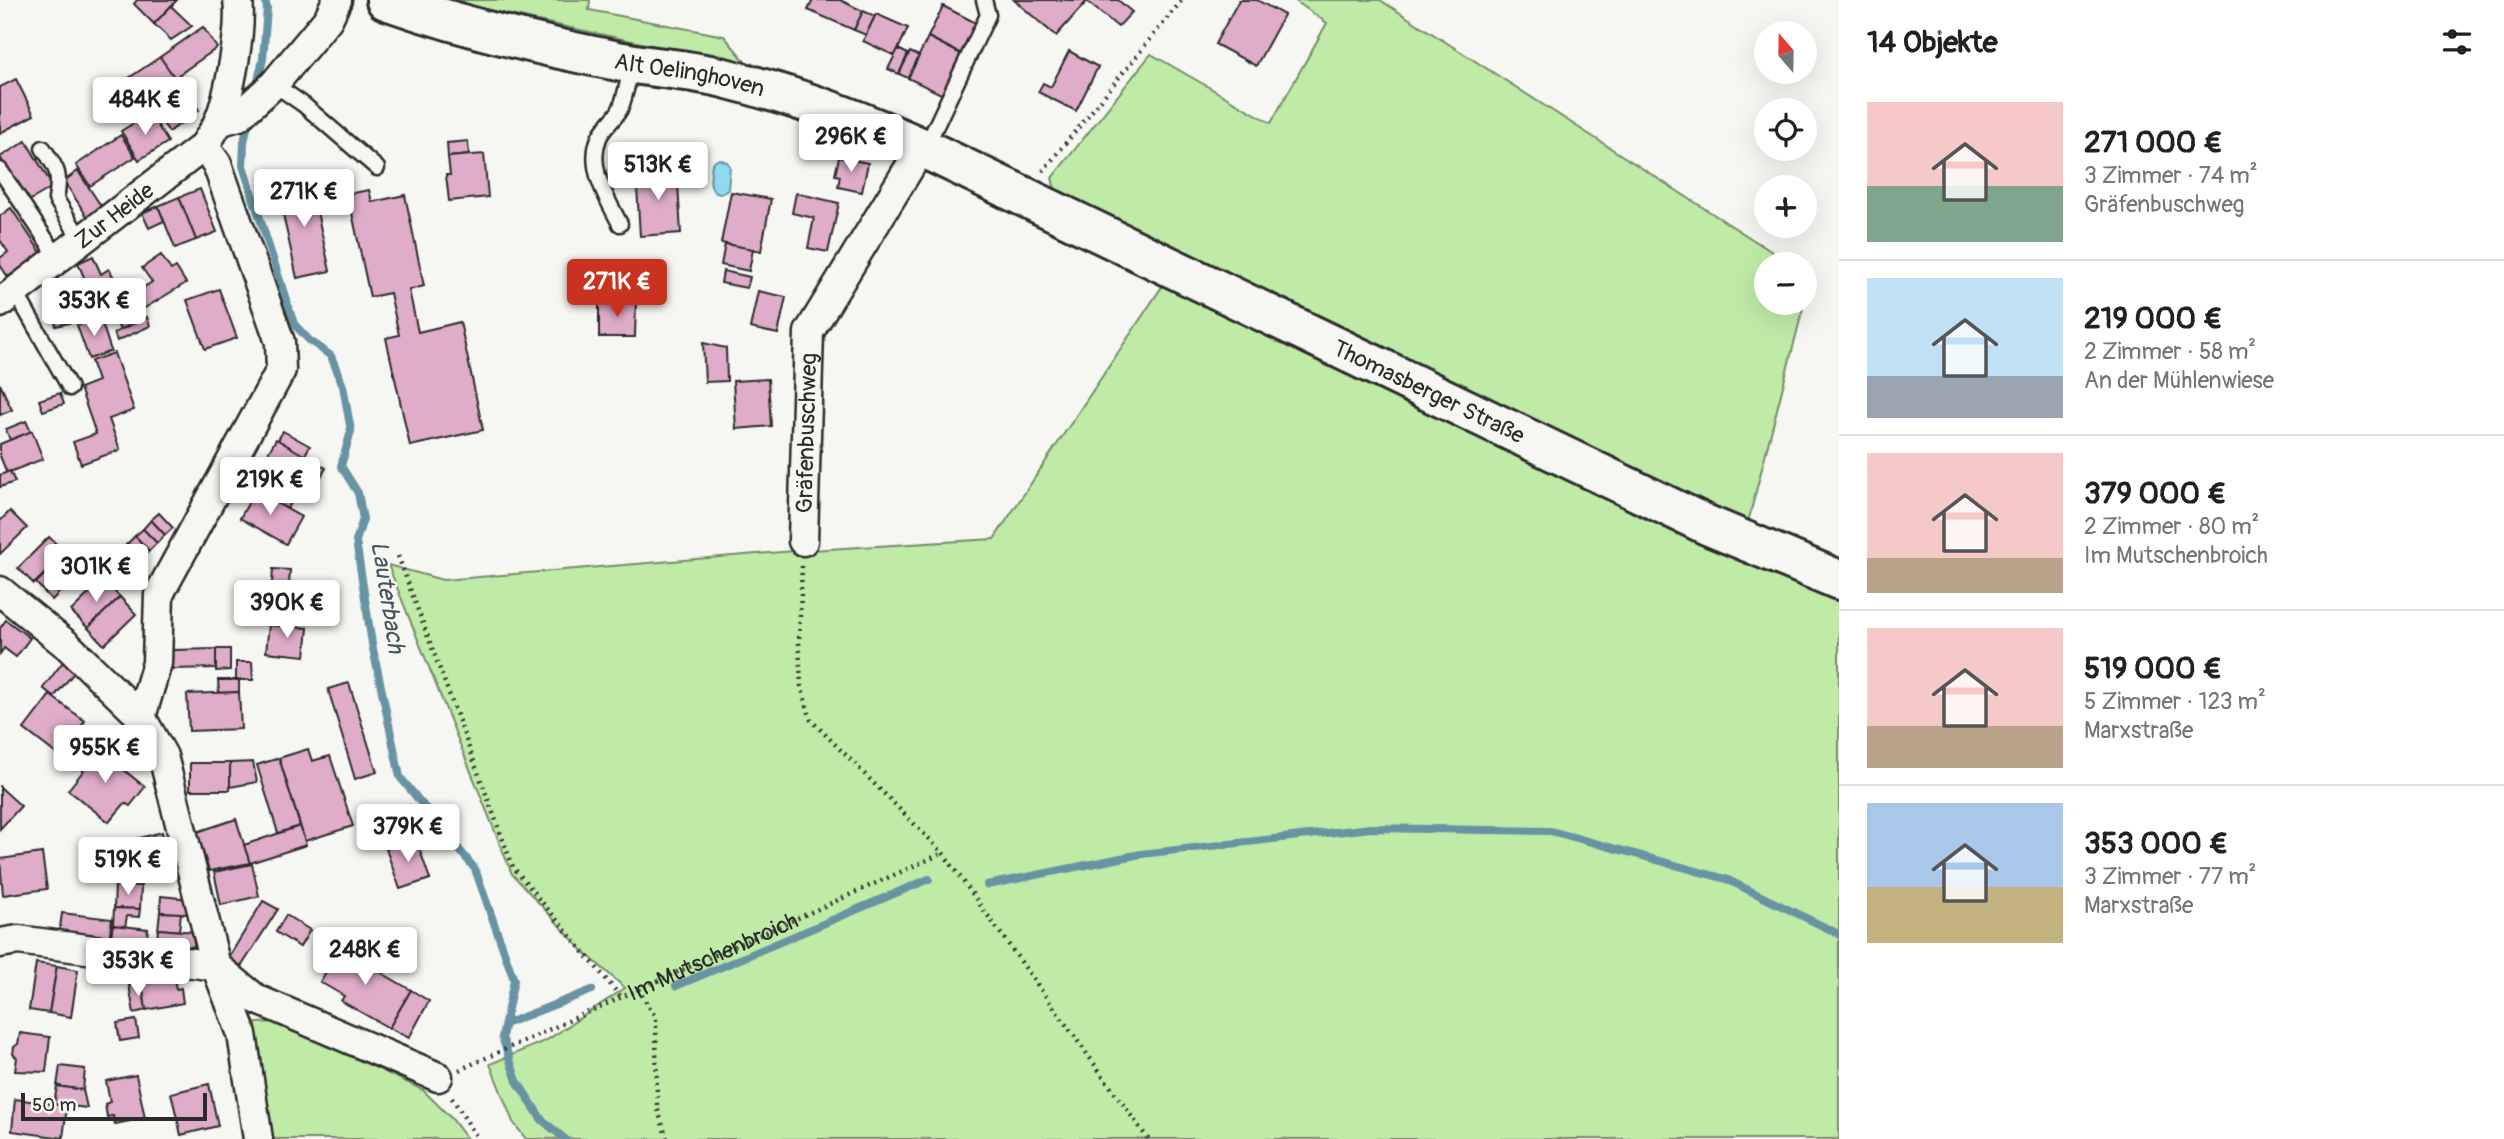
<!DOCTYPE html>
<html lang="de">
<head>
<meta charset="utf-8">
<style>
	body { margin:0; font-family:Pangolin,sans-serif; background:#f2f2f2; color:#202124; height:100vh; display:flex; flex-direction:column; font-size:26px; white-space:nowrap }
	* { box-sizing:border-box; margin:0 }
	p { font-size:23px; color:#757577 }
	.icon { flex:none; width:38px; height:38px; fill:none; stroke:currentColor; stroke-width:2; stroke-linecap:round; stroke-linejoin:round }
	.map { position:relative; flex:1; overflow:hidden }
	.details { display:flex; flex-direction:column; background:#fff; width:665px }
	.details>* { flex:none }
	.needle { width:46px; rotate:340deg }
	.fabs { position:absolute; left:1754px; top:21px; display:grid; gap:14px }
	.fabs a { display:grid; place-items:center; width:63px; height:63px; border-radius:50%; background:#fff; box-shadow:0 7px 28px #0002; font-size:35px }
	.scale { position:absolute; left:21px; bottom:18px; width:186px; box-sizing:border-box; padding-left:7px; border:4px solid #2b2b2b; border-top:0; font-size:19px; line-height:24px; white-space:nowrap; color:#2b2b2b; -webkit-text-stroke:5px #f6f6f2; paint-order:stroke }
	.price { position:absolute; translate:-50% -60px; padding:0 16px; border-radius:7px; background:#fff; color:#222; font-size:23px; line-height:46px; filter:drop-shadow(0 2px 4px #0008) }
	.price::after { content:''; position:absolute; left:50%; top:42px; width:21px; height:16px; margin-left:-10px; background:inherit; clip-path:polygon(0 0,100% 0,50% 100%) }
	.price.current { background:#c8321e; color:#fff }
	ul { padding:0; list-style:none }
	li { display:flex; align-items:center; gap:21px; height:175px; padding:0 28px }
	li+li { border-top:2px solid #e0e0e0 }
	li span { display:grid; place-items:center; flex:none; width:196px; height:140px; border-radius:0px; color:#555 }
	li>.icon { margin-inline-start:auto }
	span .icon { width:84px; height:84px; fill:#fffc; stroke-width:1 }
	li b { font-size:30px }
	h2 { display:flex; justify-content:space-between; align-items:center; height:84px; padding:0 28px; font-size:30px }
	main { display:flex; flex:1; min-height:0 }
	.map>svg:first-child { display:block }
	.green { fill:#bfeba7; stroke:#758b69; stroke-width:2 }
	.water { fill:#90d9f1; stroke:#6893a2; stroke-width:2 }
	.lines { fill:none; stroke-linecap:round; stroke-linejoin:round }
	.stream { stroke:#6893a2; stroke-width:8 }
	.building { fill:#dfacc9; stroke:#2b2b2b; stroke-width:2 }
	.service-casing { stroke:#2b2b2b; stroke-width:19 }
	.minor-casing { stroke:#2b2b2b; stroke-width:33 }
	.secondary-casing { stroke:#2b2b2b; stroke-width:44 }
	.path { stroke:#2b2b2b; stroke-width:4.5; stroke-dasharray:2 5; stroke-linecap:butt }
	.service { stroke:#f6f6f2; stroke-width:14 }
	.minor { stroke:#f6f6f2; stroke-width:28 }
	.secondary { stroke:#f6f6f2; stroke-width:38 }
	.labels { text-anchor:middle; stroke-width:5; stroke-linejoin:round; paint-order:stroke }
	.street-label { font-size:23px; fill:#2b2b2b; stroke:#f6f6f2 }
	.water-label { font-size:24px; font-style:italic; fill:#44565c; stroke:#f6f6f2 }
</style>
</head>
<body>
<main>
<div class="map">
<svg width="1839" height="1139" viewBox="0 0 1839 1139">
	<rect width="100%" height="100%" fill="#f6f6f2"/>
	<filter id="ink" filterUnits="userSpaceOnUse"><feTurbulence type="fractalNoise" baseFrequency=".0143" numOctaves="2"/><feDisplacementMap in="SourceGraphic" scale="14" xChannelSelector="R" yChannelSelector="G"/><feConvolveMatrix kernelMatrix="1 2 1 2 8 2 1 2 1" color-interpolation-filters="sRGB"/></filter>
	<g filter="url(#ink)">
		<g class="green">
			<polygon points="458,0 590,0 589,10 724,36 749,66 478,8"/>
			<polygon points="1294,0 1380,0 1791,264 1766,264 1766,303 1804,303 1804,273 1811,277 1746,530 1058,200 1052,178 1151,54 1271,123 1327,23"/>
			<polygon points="1165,282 1839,597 1839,1139 526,1139 513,1122 490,1064 547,1040 625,988 584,952 512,874 388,565 443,580 794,551 994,539"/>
			<polygon points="279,1022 423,1090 452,1119 467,1139 266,1139 251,1033 257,1023"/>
		</g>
		<path class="water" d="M719,159L727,162L730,166L728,190L720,194C706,191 711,175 712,163Z"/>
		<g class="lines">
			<g class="stream">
				<polyline points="256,89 263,59 267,8 265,0"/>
				<polyline points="249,119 244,142 243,166 294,324 309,340 331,356 343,386 351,431 341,466 358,493 363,519 356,541 372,644 400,777 475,869 514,980 502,1037 517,1081 542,1120 565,1139"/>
				<polyline points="987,885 1141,854 1371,828 1551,831 1726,879 1839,934"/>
				<polyline points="676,986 929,879"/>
				<polyline points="505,1024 592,990"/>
			</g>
		</g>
		<g class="building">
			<polygon points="137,0 177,0 154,24 134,4"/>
			<polygon points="813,0 840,0 863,11 854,30 808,10"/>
			<polygon points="1014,0 1085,0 1087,1 1056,36"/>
			<polygon points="1085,0 1118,0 1132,12 1118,27"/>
			<polygon points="1239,0 1257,0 1284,15 1256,66 1215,44"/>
			<polygon points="171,6 192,26 171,40 154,24"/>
			<polygon points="943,6 978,24 963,55 928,37"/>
			<polygon points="863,11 875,16 866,35 854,30"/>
			<polygon points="876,14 908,28 895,56 863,41"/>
			<polygon points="203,27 217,48 174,78 160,57"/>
			<polygon points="928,37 963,55 943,95 908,78"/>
			<polygon points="898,49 908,54 899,74 888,69"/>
			<polygon points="1069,51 1098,67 1076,111 1038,92 1043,83 1051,87"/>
			<polygon points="910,52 919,56 908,78 899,74"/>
			<polygon points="160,57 182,88 156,106 149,96 129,110 114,88"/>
			<polygon points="16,79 34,115 0,133 0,87"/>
			<polygon points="186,91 199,110 169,132 156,113"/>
			<polygon points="150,113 168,142 139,160 121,131"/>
			<polygon points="121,135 135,157 90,186 76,165"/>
			<polygon points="26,141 53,187 27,202 0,157"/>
			<polygon points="468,141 469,155 448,157 447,143"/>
			<polygon points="484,154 488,197 449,201 446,175 450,175 448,157"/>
			<polygon points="839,157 868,163 862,192 838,187 840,176 835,175"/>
			<polygon points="677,168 681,233 640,236 636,171"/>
			<polygon points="78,171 105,212 90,221 64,181"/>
			<polygon points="310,180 330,271 297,278 277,187"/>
			<polygon points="200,189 217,232 196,240 179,197"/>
			<polygon points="369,190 372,202 405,195 424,286 409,290 418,332 460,322 483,430 410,446 386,338 399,335 390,293 370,297 348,194"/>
			<polygon points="731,192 771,199 761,251 721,243"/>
			<polygon points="796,193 839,203 828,252 808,248 814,218 792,213"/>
			<polygon points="179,197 196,240 175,248 158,206"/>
			<polygon points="158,206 164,221 149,228 142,213"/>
			<polygon points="11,208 42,254 8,277 0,265 0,258 8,252 0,240 0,216"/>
			<polygon points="725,244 753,249 749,271 721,265"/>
			<polygon points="161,255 171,270 176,267 186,283 140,311 130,296 152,282 142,268"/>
			<polygon points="93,256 101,274 109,269 118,285 94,301 78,263"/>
			<polygon points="723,271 750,277 747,288 721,283"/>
			<polygon points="219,289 237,338 205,349 187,300"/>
			<polygon points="758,291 786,297 778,334 750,328"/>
			<polygon points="86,298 90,318 56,326 51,306"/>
			<polygon points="599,301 636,301 635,337 599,337"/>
			<polygon points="135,312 140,321 120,330 116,322"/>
			<polygon points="100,317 111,351 89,359 77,325"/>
			<polygon points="147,317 150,326 117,341 114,333"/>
			<polygon points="703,343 726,348 727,381 705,382"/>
			<polygon points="114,353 134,410 109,419 120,450 81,464 73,442 96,434 80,388 98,381 91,361"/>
			<polygon points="768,379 771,426 736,429 733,381"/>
			<polygon points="0,384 12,410 0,415"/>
			<polygon points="60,393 64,404 43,411 39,400"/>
			<polygon points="26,421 31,432 10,440 6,429"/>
			<polygon points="32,431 43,459 7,473 0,456 0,444"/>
			<polygon points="283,431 310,446 304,456 278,440"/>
			<polygon points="276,439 326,468 309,497 259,469"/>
			<polygon points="10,471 15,482 0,487 0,475"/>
			<polygon points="263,483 293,500 287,509 258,493"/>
			<polygon points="255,491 301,517 286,544 240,518"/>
			<polygon points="10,511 27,528 0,554 0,521"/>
			<polygon points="159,513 173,528 165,535 151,520"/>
			<polygon points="151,520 165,535 157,543 143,529"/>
			<polygon points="143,529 157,543 149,551 135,536"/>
			<polygon points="135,536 149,551 141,559 127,544"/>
			<polygon points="49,537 66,553 34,584 18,568"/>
			<polygon points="127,544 141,559 134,567 119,552"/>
			<polygon points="67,552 83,568 52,600 36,583"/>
			<polygon points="273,569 290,570 286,626 269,625"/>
			<polygon points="103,580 120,597 88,628 71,611"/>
			<polygon points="120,597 136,614 104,645 88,628"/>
			<polygon points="6,620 30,638 16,657 4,648 0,654 0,628"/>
			<polygon points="269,625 308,628 305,656 266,652"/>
			<polygon points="216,649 216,668 172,669 172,650"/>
			<polygon points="216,649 230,649 230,670 216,671"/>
			<polygon points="66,658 78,668 54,697 43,688"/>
			<polygon points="236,662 252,662 253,680 236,680"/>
			<polygon points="218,680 239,680 239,692 219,693"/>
			<polygon points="349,683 377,772 355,779 328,689"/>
			<polygon points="239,692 241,729 189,731 187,694"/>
			<polygon points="50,695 85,721 59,756 24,729"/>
			<polygon points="95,747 145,787 130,806 125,803 109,822 68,790 84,770 79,766"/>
			<polygon points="308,749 312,761 330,756 353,826 305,841 279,758"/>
			<polygon points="279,758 300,826 278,833 257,765"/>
			<polygon points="253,762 257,782 230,787 230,763"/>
			<rect x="190" y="763" width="40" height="27"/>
			<polygon points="0,787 21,806 0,829"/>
			<polygon points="236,819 250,863 209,871 197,832"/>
			<polygon points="300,826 306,845 250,863 244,845"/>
			<polygon points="162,832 170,861 137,870 129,841"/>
			<polygon points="416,839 430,879 400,889 386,849"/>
			<polygon points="42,853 47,889 3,895 0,859"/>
			<polygon points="252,864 259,896 221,905 214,872"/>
			<polygon points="115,885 141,886 140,909 114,908"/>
			<polygon points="161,896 189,899 188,914 160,912"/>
			<polygon points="263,901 278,909 241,967 227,960"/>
			<polygon points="114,908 140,909 139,917 127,916 125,927 113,925"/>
			<polygon points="160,912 181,913 179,931 158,929"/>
			<polygon points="62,913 112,919 109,941 59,935"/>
			<polygon points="286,915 310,930 300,947 276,932"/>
			<polygon points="113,925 148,929 146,945 110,941"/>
			<polygon points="158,929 195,932 194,947 157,945"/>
			<polygon points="343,942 359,951 356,958 411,990 389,1028 341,1001 344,996 320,982"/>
			<polygon points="36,963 57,966 49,1013 29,1010"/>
			<polygon points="57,966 78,970 71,1017 49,1013"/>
			<polygon points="174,978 176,989 181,988 183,1003 146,1010 141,984"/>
			<polygon points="142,983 146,1010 134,1013 129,985"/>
			<polygon points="411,990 429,1001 409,1038 389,1028"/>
			<polygon points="136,1020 139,1038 120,1041 117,1023"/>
			<polygon points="20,1033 50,1037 46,1072 15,1071 17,1058 13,1054 14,1047 18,1044"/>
			<polygon points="60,1066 85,1069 83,1090 57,1086"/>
			<polygon points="136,1075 145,1118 115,1124 113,1116 107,1117 105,1104 110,1102 106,1081"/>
			<polygon points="209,1084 218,1126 181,1135 171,1093"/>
			<polygon points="57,1086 83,1090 87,1108 54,1104"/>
			<polygon points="15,1099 67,1106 63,1138 12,1131"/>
		</g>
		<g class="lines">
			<g class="service-casing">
				<g id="service">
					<polyline points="274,84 304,105 377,168"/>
					<polyline points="926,147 988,15 984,0"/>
					<path d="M43,148C57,169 61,173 56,199L81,240"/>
					<polyline points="0,170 58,258"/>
					<path d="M620,224C607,198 587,168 599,138C604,126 617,118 621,107C626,94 628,79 632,65"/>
					<polyline points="15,291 70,388"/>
				</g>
			</g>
			<g class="minor-casing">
				<g id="minor">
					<polyline points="218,122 239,116 274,84 328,19 337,0"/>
					<path id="s2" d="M0,303L204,146C209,138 214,131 218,123C230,95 242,29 238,0"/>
					<path id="s3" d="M803,541L809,332L922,147"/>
					<polyline points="0,591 68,646 141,717 163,756 216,966 242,1034 258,1139"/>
					<polyline points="141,717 157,663 159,594 281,370 280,342 217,164 204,146"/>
					<polyline points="0,943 18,940 216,966 256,999 438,1077"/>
				</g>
			</g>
			<g class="secondary-casing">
				<g id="secondary">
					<path id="s4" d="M386,0C460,26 536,45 613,60C649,68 688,69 724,78C792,95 860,120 925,149L1707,525L1839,580"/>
				</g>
			</g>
			<g class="path">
				<polyline points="1043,171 1182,0"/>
				<polyline points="398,556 513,867 621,997"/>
				<polyline points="802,566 799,641 801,686 811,720 943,853 1148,1139"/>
				<polyline points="638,989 656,1018 657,1107 667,1139"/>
				<path id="s1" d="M459,1070L943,853"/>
				<polyline points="452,1098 478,1139"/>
			</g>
			<use href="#service" class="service"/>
			<use href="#minor" class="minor"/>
			<use href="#secondary" class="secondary"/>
		</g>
	</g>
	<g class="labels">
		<g class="street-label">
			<text dy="8" stroke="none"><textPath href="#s4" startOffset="313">Alt Oelinghoven</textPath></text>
			<text dy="8" stroke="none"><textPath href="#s2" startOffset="144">Zur Heide</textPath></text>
			<text dy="8" stroke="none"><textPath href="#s4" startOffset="1120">Thomasberger Straße</textPath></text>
			<text dy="8" stroke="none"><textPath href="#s3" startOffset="108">Gräfenbuschweg</textPath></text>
			<text dy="8" stroke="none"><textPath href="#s1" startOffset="278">Im Mutschenbroich</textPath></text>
		</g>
		<g class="water-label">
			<text transform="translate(388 597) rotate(81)" y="8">Lauterbach</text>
		</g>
	</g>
</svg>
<div class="fabs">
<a><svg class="needle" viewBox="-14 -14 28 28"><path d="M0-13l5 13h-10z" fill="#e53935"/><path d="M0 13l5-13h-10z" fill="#757577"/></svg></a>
<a><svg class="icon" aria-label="locate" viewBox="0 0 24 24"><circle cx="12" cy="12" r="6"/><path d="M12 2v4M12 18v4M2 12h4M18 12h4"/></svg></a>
<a>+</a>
<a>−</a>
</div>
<div class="scale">50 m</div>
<b class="price" style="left:145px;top:137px">484K €</b>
<b class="price" style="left:851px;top:174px">296K €</b>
<b class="price" style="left:658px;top:202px">513K €</b>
<b class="price" style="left:304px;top:229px">271K €</b>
<b class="price current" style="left:617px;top:319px">271K €</b>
<b class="price" style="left:94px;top:338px">353K €</b>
<b class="price" style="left:270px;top:517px">219K €</b>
<b class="price" style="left:96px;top:604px">301K €</b>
<b class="price" style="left:287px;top:640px">390K €</b>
<b class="price" style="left:105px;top:785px">955K €</b>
<b class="price" style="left:408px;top:864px">379K €</b>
<b class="price" style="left:128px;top:897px">519K €</b>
<b class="price" style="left:365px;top:987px">248K €</b>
<b class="price" style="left:138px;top:998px">353K €</b>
</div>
<section class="details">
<h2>14 Objekte<svg class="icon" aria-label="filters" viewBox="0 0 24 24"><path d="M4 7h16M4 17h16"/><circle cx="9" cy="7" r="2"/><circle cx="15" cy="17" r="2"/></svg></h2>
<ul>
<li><span style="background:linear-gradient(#f6c9c9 60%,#7fa58c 0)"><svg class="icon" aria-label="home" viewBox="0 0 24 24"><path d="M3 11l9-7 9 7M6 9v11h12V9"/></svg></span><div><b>271 000 €</b><p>3 Zimmer · 74 m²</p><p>Gräfenbuschweg</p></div></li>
<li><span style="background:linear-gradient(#bfe0f5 70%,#9aa5b1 0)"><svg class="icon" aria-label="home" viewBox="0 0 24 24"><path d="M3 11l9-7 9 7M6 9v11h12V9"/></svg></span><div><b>219 000 €</b><p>2 Zimmer · 58 m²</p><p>An der Mühlenwiese</p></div></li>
<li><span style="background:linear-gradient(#f6c9c9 75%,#b9a48a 0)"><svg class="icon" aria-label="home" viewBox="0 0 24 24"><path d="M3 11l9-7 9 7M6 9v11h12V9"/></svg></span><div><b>379 000 €</b><p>2 Zimmer · 80 m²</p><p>Im Mutschenbroich</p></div></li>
<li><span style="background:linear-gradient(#f6c9c9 70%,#b9a48a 0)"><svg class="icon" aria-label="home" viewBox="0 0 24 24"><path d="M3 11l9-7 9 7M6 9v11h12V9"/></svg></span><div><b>519 000 €</b><p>5 Zimmer · 123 m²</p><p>Marxstraße</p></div></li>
<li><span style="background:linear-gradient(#a9c7e8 60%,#c2b280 0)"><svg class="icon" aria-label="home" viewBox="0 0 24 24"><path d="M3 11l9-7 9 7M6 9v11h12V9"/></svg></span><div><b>353 000 €</b><p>3 Zimmer · 77 m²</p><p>Marxstraße</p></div></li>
</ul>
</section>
</main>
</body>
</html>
